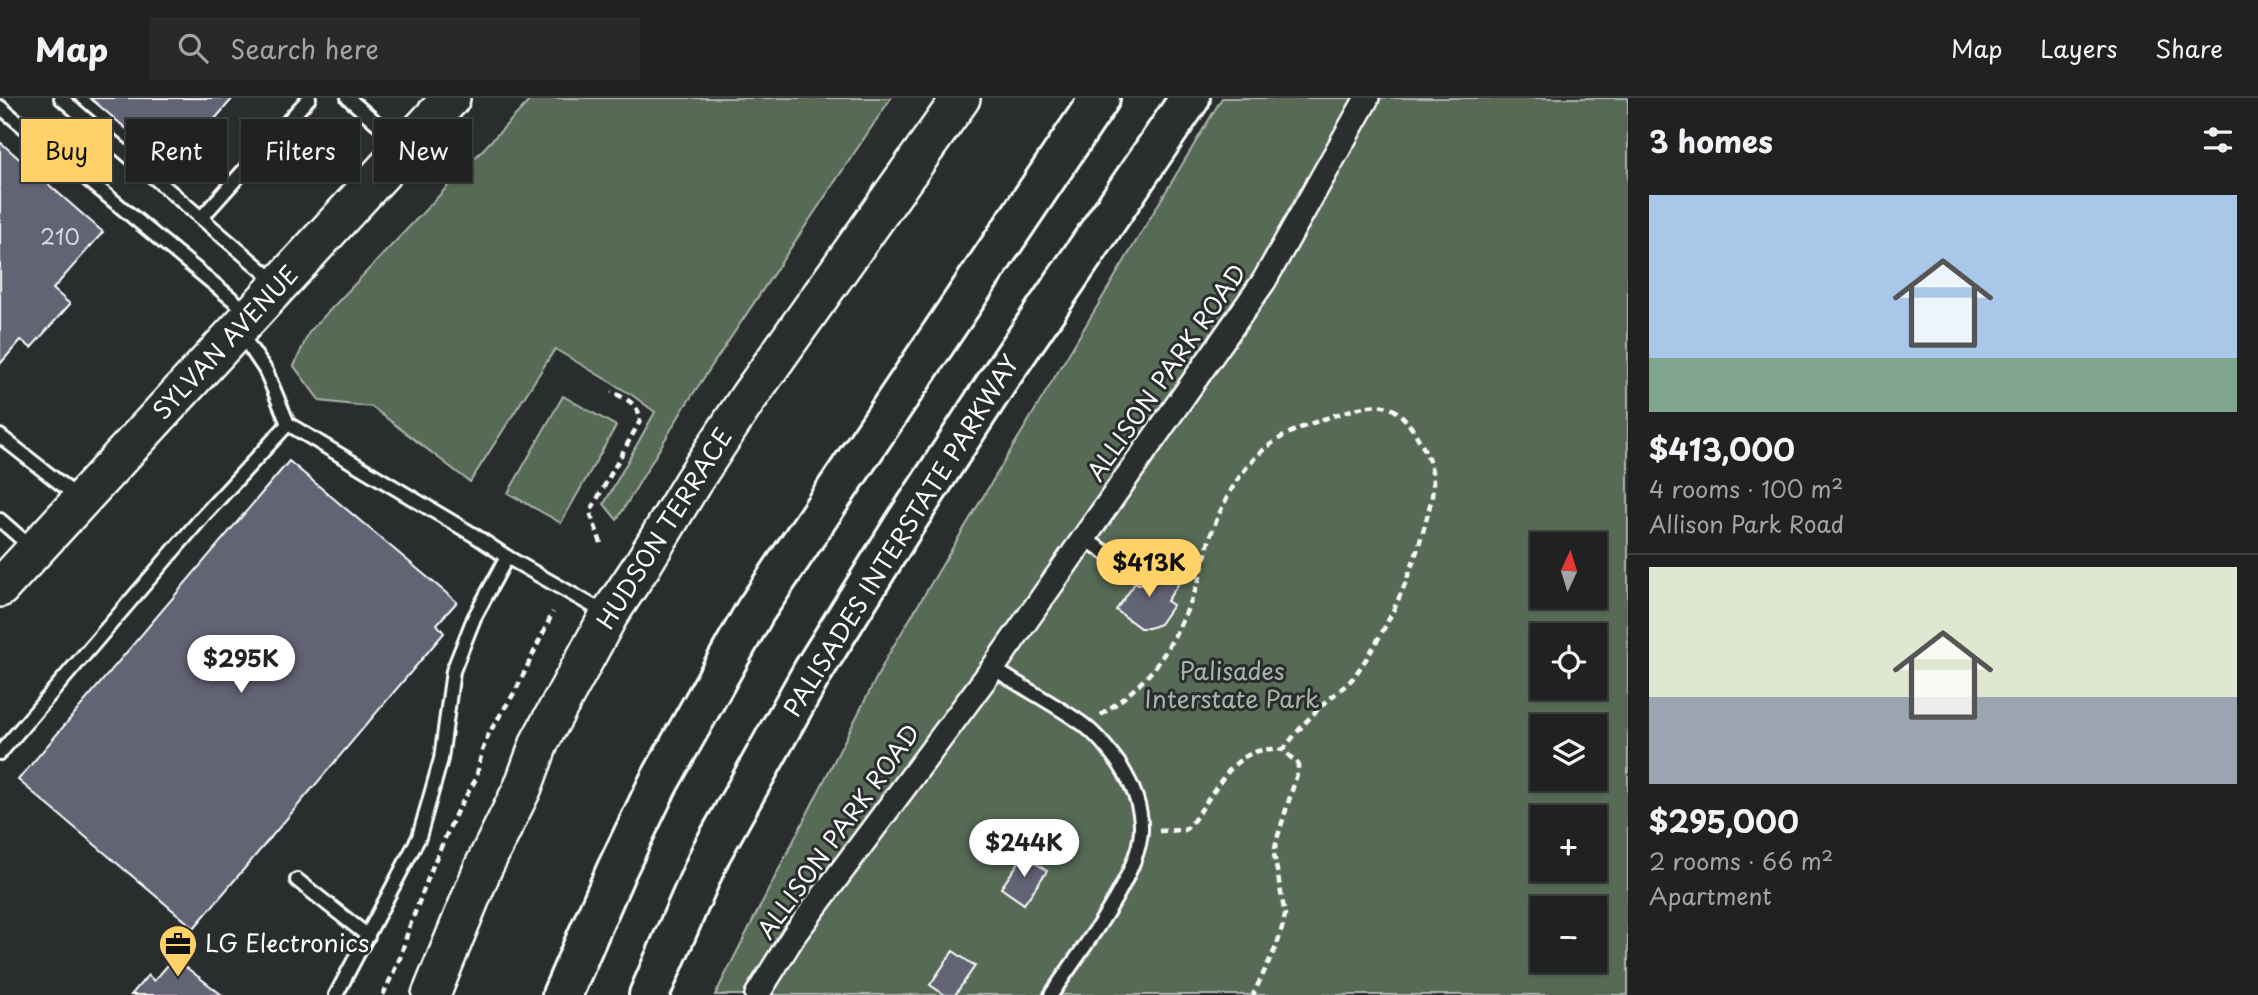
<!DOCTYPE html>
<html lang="en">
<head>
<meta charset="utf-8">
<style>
	body { margin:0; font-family:"Playpen Sans",sans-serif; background:#282a2a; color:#f1f3f6; height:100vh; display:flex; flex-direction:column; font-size:26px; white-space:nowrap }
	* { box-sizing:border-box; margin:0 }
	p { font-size:23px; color:#a2a4a5 }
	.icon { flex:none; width:38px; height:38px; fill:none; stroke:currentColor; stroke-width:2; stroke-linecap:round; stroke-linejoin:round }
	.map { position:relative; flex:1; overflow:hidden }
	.panel { display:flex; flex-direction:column; background:#202222; width:630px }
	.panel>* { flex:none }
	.guide { position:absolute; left:21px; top:21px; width:665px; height:63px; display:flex; gap:14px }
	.needle { width:46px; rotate:4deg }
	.tools { position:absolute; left:1530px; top:434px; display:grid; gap:14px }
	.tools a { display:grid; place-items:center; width:77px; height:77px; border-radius:0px; background:#202222; box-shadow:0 2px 5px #0004,0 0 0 2px #3d3f40; font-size:35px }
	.price { position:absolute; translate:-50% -60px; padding:0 16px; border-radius:24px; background:#fff; color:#222; font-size:23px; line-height:46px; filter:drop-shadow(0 2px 4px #0008) }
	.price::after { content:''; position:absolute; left:50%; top:42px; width:21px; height:16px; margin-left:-10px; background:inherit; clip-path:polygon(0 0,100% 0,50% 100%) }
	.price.on { background:#ffd166; color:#111 }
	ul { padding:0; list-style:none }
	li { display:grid; align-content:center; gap:14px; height:371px; padding:0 21px }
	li+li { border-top:2px solid #3d3f40 }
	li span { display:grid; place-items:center; height:217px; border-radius:0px; color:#555 }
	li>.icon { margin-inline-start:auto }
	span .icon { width:126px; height:126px; fill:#fffc; stroke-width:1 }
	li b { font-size:30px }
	h2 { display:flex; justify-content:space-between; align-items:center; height:84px; padding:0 21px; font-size:30px }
	.pill { padding:0 24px; border-radius:0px; background:#202222; box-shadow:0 2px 5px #0004,0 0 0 2px #3d3f40; font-size:24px; line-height:63px }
	.pill.on { background:#ffd166; color:#111 }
	header { display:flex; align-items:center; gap:42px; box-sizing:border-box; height:98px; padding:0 35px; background:#202222; border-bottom:2px solid #3d3f40 }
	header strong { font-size:33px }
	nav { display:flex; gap:38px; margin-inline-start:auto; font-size:24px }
	.search { width:490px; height:63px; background:#282a2a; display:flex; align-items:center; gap:18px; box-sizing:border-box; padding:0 24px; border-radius:0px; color:#a2a4a5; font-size:26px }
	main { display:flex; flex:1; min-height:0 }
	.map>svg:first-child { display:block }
	.green { fill:#566b56; stroke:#aab5aa; stroke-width:2; fill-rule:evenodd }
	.building { fill:#636476; stroke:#fff; stroke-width:2 }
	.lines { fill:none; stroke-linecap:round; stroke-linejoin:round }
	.service-casing { stroke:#fff; stroke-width:18 }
	.minor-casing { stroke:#fff; stroke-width:28 }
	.primary-casing { stroke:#fff; stroke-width:42 }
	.motorway-casing { stroke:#fff; stroke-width:44 }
	.path { stroke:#fff; stroke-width:4.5; stroke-dasharray:7 5; stroke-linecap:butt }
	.service { stroke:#2a2d2e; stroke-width:12 }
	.minor { stroke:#2a2d2e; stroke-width:23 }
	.primary { stroke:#2a2d2e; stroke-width:37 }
	.motorway { stroke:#2a2d2e; stroke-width:38 }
	.labels { text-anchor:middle; stroke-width:6; stroke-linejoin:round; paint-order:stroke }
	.number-label { font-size:21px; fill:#d8d8dd }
	.street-label { font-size:24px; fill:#fff; stroke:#2a2d2e }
	.park-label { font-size:24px; fill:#aab5aa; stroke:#2a2d2e }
	.poi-label { font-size:24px; fill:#fff; stroke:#2a2d2e; text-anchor:start }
</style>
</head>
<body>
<header>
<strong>Map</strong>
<div class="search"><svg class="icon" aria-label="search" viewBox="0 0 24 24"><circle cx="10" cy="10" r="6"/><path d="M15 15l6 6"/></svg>Search here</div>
<nav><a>Map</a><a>Layers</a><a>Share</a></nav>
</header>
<main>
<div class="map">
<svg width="1628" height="897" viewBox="0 0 1628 897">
	<rect width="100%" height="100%" fill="#2a2d2e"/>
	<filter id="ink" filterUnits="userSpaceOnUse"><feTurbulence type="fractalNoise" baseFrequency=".0143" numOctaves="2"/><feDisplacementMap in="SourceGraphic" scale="14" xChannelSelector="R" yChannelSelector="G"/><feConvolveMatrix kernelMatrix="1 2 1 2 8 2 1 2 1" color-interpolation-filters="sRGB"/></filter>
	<g filter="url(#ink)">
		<g class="green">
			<polygon points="532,0 891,0 685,308 617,422 604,406 655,314 632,297 555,251 470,384 372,309 320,303 294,268 309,234"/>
			<path d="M1222,0H1628V897H715L887,559ZM1542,446H1594V499H1542ZM1542,537H1594V590H1542ZM1542,628H1594V681H1542ZM1542,719H1594V772H1542ZM1542,810H1594V863H1542Z"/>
			<polygon points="563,298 616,328 561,425 508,395"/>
		</g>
		<g class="building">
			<polygon points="90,0 233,0 173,70"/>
			<polygon points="0,44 103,134 53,191 70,206 31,250 21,242 0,266"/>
			<polygon points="289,363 457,504 437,526 444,535 194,830 18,682"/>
			<polygon points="1152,467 1179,485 1167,503 1173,507 1160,526 1149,530 1140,530 1116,512 1136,484 1138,486"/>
			<polygon points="1024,757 1047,773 1024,806 1001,790"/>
			<polygon points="953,853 975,868 955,897 945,897 930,887"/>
			<polygon points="174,860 222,897 131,897 148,877 154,883"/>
		</g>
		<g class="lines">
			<g class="service-casing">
				<g id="service">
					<polyline points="61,0 276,184"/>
					<polyline points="348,0 402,47"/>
					<polyline points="0,9 249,215"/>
					<polyline points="202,119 309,0"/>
					<polyline points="239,233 266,273 288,326 474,437 507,459 474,520 453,573 441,661 419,739 336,897"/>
					<polyline points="0,338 80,401"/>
					<polyline points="0,422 32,450"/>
					<polyline points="1084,440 1140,478"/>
					<polyline points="507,459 607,516"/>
					<path d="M993,570C1023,590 1055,606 1084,627C1098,638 1110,653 1120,667C1132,686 1142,710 1141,733C1138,781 1078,856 1051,897"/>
					<polyline points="0,655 204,417 288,326"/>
					<polyline points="297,782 368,838"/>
				</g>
			</g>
			<g class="minor-casing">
				<polyline id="minor" points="757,897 794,837 993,570 1264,183 1367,0"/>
			</g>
			<g class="primary-casing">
				<g id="primary">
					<polyline points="0,490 451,0"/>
					<polyline points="431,897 483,770 523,689 540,643 609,517 643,466 692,385 748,300 961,0"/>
				</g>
			</g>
			<g class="motorway-casing">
				<g id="motorway">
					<polyline points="562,897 616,773 658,686 755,513 1100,0"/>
					<polyline points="649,897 711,755 813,573 904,427 1001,278 1190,0"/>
				</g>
			</g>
			<g class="path">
				<path d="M601,445L590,414L640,323C640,306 625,300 611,294"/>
				<path d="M1101,617C1124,600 1146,584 1162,559C1176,537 1188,512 1197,488C1203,471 1206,453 1211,436C1222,407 1237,376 1260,355C1282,334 1317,323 1345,314C1378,304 1393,302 1413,332C1429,357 1438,377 1430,407C1415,469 1391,528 1353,580C1345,589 1334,596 1325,605C1309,619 1296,635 1283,652L1298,666V673L1277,741L1274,756L1285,817L1282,830L1277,847L1253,897"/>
				<path d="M1159,733L1185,732C1215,702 1229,643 1283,652"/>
				<polyline points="383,897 400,860 409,830 434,765 456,715 476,681 482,653 489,635 516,592 553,514"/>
			</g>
			<use href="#service" class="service"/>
			<use href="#minor" class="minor"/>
			<use href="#primary" class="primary"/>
			<use href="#motorway" class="motorway"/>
		</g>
	</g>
	<defs>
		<g id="office-pin" transform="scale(2.0125)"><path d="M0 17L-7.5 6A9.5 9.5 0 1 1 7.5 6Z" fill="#ffd166" stroke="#2a2d2e"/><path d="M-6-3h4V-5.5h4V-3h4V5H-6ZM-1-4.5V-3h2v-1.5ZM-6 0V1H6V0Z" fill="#111"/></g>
	</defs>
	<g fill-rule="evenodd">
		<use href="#office-pin" x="178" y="846"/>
	</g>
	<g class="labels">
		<g class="number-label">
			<text x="60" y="147">210</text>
		</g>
		<g class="street-label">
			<text transform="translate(226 245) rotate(-47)" y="8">SYLVAN AVENUE</text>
			<text transform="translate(1167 275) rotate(-55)" y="8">ALLISON PARK ROAD</text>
			<text transform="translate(665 431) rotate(-58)" y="8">HUDSON TERRACE</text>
			<text transform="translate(902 438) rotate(-58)" y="8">PALISADES INTERSTATE PARKWAY</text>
			<text transform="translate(839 734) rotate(-54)" y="8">ALLISON PARK ROAD</text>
		</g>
		<g class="park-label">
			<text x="1232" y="582">Palisades<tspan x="1232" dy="28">Interstate Park</tspan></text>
		</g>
		<g class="poi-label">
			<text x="205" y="854">LG Electronics</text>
		</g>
	</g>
</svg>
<div class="tools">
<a><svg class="needle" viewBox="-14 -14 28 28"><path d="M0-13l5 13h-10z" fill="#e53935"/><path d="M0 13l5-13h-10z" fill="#a2a4a5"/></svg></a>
<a><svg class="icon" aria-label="locate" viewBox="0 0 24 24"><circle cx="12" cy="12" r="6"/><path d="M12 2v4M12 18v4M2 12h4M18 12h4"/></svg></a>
<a><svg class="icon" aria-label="layers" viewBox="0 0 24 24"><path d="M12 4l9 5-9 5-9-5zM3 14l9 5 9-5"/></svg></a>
<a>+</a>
<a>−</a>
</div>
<b class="price on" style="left:1149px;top:501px">$413K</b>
<b class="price" style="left:241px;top:597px">$295K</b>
<b class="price" style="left:1024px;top:781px">$244K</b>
<div class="guide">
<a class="pill on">Buy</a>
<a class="pill">Rent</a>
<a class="pill">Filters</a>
<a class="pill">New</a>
</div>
</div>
<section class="panel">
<h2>3 homes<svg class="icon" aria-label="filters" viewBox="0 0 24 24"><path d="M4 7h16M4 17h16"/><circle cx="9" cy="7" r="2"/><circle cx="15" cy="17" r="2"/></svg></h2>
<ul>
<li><span style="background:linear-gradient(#a9c7e8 75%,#7fa58c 0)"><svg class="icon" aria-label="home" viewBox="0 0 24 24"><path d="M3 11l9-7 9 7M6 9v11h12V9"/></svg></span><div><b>$413,000</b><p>4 rooms · 100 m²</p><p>Allison Park Road</p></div></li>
<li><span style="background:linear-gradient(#dfe7d0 60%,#9aa5b1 0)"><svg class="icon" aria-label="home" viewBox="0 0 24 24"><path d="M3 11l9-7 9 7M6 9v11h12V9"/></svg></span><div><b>$295,000</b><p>2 rooms · 66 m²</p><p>Apartment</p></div></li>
</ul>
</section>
</main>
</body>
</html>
